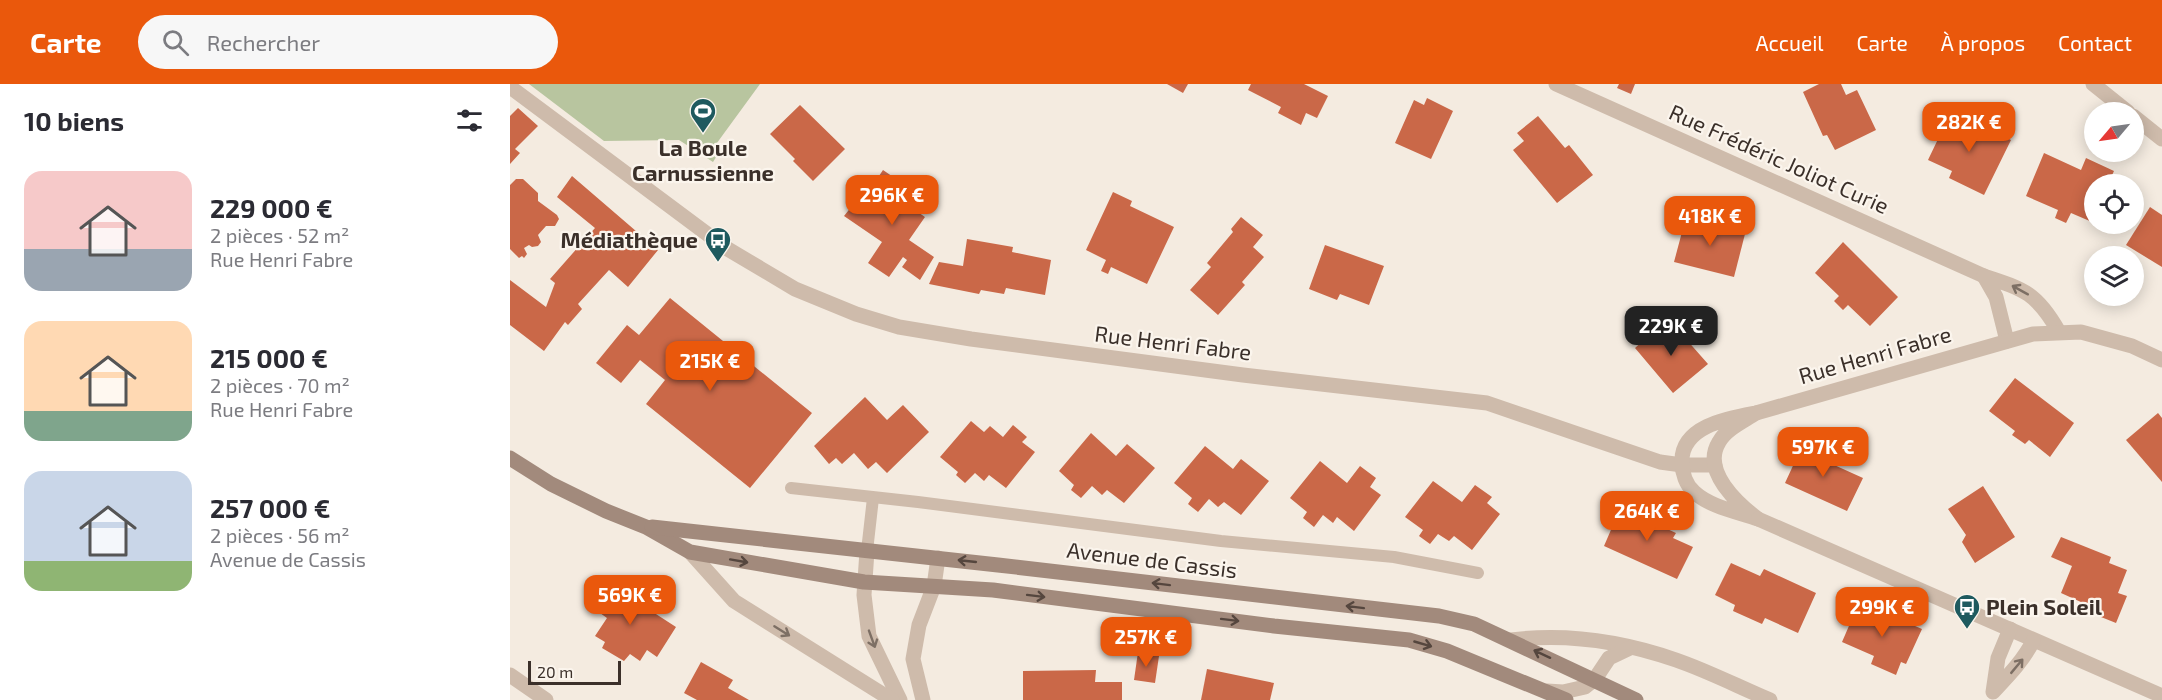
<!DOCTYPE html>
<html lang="fr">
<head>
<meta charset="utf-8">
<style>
	body { margin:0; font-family:"Exo 2",sans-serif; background:#f7f7f7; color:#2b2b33; height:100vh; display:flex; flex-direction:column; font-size:22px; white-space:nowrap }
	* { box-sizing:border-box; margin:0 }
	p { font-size:20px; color:#7c7c81 }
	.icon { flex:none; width:33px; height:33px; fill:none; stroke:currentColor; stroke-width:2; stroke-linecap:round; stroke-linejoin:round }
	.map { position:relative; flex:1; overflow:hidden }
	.drawer { display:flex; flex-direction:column; background:#fff; width:510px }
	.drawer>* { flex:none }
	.needle { width:39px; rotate:241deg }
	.fabs { position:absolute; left:1574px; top:18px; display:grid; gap:12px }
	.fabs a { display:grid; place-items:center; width:60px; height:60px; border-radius:50%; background:#fff; box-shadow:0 3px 15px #0003; font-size:30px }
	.scale { position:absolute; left:18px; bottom:15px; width:93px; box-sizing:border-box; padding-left:6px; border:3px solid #3b302a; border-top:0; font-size:16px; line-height:21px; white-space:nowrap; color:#3b302a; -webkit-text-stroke:4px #fbf5ed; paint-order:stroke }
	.price { position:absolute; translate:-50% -51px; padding:0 14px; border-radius:12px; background:#ea580c; color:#fff; font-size:20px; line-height:39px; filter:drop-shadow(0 2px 3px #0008) }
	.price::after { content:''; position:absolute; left:50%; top:36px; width:18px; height:14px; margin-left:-9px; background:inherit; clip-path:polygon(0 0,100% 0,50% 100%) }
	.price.active { background:#222; color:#fff }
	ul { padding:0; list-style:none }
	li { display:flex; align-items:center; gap:18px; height:150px; padding:0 24px }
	li span { display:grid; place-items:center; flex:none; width:168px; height:120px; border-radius:18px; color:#555 }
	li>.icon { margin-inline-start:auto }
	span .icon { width:72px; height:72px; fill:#fffc; stroke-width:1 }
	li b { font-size:26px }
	h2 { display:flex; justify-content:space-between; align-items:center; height:72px; padding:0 24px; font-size:26px }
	header { display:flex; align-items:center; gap:36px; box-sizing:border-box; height:84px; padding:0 30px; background:#ea580c; color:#fff }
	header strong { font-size:28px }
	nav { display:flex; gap:33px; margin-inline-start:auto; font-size:21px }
	.search { width:420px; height:54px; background:#f7f7f7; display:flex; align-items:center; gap:15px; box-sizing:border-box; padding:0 21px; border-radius:33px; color:#7c7c81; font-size:22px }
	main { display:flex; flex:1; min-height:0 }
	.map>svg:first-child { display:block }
	.green { fill:#b8c59f }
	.building { fill:#ca6848 }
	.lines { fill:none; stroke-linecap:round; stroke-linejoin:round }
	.service { stroke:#cebbab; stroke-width:12 }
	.minor { stroke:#cebbab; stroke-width:15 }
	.secondary { stroke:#a28a7c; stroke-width:15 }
	.oneway { stroke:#7d6f64 }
	.oneway2 { stroke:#55463e }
	.labels { text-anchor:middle; stroke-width:4.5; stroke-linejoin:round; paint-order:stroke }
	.poi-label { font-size:22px; font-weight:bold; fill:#3b302a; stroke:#fbf5ed }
	.street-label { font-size:22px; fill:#3b302a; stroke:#fbf5ed }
</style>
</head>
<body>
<header>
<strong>Carte</strong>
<div class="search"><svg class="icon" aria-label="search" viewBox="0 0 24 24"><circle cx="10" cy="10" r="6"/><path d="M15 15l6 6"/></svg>Rechercher</div>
<nav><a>Accueil</a><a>Carte</a><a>À propos</a><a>Contact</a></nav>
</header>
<main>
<section class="drawer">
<h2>10 biens<svg class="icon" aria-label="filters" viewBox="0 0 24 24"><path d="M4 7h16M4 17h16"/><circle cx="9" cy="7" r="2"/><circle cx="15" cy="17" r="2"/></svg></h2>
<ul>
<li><span style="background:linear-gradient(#f6c9c9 65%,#9aa5b1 0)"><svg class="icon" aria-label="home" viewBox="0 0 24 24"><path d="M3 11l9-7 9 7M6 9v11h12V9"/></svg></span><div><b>229 000 €</b><p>2 pièces · 52 m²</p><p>Rue Henri Fabre</p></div></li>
<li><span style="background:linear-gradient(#ffd9b3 75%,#7fa58c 0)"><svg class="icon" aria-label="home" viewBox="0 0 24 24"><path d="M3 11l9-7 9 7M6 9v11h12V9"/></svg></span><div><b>215 000 €</b><p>2 pièces · 70 m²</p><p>Rue Henri Fabre</p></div></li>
<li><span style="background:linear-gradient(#c9d6e8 75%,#8fb573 0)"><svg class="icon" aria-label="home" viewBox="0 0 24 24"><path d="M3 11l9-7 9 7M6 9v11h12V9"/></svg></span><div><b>257 000 €</b><p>2 pièces · 56 m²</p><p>Avenue de Cassis</p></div></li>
</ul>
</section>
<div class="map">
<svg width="1652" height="616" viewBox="0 0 1652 616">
	<rect width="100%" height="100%" fill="#f4ebe0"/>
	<polygon class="green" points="19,0 250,0 204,63 210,67 203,78 169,56 94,57"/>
	<g class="building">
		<polygon points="657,0 678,0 673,9"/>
		<polygon points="741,0 794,0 818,12 807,34 796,29 791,41 768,29 771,23 738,6"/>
		<polygon points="1109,0 1125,0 1121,10 1107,4"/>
		<polygon points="1309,0 1331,0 1336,11 1347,6 1366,46 1325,66 1317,51 1313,52 1293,8"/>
		<polygon points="917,14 943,27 921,75 885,59 904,16 914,21"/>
		<polygon points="290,21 335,65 303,97 283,77 285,75 260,50"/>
		<polygon points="8,24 28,42 5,65 10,69 0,80 0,32"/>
		<polygon points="1440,30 1464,42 1466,39 1501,56 1474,111 1439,94 1442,87 1418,76"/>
		<polygon points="1028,32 1055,64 1059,61 1083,91 1047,119 1003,66 1014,57 1007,49"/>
		<polygon points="1534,69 1571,86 1576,74 1604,87 1598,100 1584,100 1584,133 1582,138 1561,129 1556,139 1545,134 1548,126 1516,112"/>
		<polygon points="373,86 405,108 396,120 415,133 399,156 424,173 410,196 392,183 397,176 393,173 379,193 358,179 372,158 334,132 342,122 347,125"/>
		<polygon points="62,92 148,166 118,203 99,186 68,220 72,225 58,241 55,238 34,267 0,241 0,196 36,223 45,199 40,195 85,144 47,113"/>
		<polygon points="6,95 13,95 28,109 28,117 47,131 49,135 45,142 36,142 28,151 31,158 28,162 22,163 19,161 14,164 17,170 14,174 12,172 9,174 0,165 0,101"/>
		<polygon points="603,108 622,117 620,122 664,143 637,200 601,183 598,190 591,187 596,176 576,166"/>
		<polygon points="1640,123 1652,131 1652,183 1616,161"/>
		<polygon points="731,133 753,151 743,163 754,173 732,198 735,201 708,231 680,206 701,183 697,179 723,148 721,145"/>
		<polygon points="1176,133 1235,150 1224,193 1164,178"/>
		<polygon points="457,155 503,163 502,168 541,176 535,211 496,204 494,210 471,206 469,210 419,200 429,178 453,182"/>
		<polygon points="1333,158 1388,213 1360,242 1338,221 1333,226 1324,217 1329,212 1305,189"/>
		<polygon points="815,161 874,182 859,221 830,210 827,216 799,205"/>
		<polygon points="160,214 302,329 240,404 136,320 155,296 130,276 111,299 86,279 117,241 129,251"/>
		<polygon points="1153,239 1163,250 1168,246 1198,280 1163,309 1125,264"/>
		<polygon points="1505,294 1564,339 1540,373 1519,356 1515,360 1502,351 1505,347 1479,327"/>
		<polygon points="355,313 377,336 393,321 419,348 377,389 366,378 358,385 344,369 332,380 326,374 319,380 304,362"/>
		<polygon points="1648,329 1652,334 1652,398 1616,356"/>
		<polygon points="461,337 474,348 480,342 493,353 503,341 517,353 512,358 525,368 496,404 479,391 474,397 465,389 455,399 446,391 448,388 430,373"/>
		<polygon points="581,349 606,372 617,360 645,384 614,419 597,406 592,411 582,402 571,414 561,406 564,401 549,387"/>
		<polygon points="1293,360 1325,374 1322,380 1353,394 1337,427 1275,399"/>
		<polygon points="695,362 723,385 731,375 759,397 731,431 714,418 708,423 699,415 688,428 678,420 682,414 664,399"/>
		<polygon points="810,377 837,399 850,382 866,394 860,403 871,411 844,447 827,433 823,439 813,431 804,443 793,434 797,428 780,414"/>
		<polygon points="923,397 952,418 965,401 982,413 977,419 990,430 962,466 944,452 939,457 928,450 920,460 909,452 913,446 895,433"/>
		<polygon points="1473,402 1505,453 1465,479 1452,458 1456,451 1438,425"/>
		<polygon points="1113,418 1146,433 1144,439 1166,449 1163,454 1183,463 1167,495 1094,462"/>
		<polygon points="1551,453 1601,473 1599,479 1617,486 1608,509 1617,512 1606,539 1581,529 1582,523 1551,509 1562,482 1541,473"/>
		<polygon points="1221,479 1250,492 1254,485 1306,509 1288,549 1255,534 1252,540 1223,527 1225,521 1205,511"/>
		<polygon points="98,499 166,543 147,573 137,566 130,577 120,570 114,577 92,564 95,558 85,552 97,534 83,524"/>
		<polygon points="1348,521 1380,535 1382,532 1412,545 1396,580 1391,578 1386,591 1361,580 1364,572 1332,558"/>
		<polygon points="628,568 649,572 645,599 624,596"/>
		<polygon points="191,578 223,596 218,604 239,616 187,616 174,609"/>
		<polygon points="697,585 764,599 760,616 691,616"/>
		<polygon points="586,586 585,598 612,598 612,616 513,616 513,587"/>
	</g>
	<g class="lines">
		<g class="service">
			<polyline points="281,404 408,418 711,457 884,473 968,489"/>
			<polyline points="357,467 363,414"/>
		</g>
		<g class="minor">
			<polyline points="1046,0 1474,192"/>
			<polyline points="1583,0 1618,28"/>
			<polyline points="0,3 216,164 285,205 346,230 389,243 461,255 733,291 977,319 1150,378 1172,381 1205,381"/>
			<polyline points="1623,32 1652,55"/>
			<path d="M1497,257L1486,213L1474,192C1514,205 1527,209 1549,248"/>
			<polyline points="1246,329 1523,250 1571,248 1622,262 1652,276"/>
			<path d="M1246,329C1234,337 1216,345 1209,358C1191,387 1228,420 1248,435C1228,428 1200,423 1184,408C1176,401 1172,389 1172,379C1170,342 1219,334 1246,329Z"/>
			<polyline points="1248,435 1652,612"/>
			<polyline points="357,467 354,511 359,552 390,616"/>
			<polyline points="180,468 224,517 382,616"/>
			<path d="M1500,545L1488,574L1483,608C1498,592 1513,577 1523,557"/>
			<path d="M1001,556C1056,549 1114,558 1166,576C1198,587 1229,603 1260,616"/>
			<polyline points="0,591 36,616"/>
			<polyline points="1037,607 1053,608 1075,603 1085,595 1099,574 1120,564"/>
			<polyline points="413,616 403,575 409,541 424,502 428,474"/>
		</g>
		<g class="secondary">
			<polyline points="0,374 41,400 96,427 136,443 180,468 354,498 483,506 764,542 899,556 937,567 1056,616"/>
			<polyline points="142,443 488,481 929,532 964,540 1126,616"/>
		</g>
	</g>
	<defs><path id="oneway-shaft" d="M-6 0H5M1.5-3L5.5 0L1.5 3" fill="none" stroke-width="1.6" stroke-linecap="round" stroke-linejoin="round" transform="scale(1.5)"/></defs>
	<g class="oneway">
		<use href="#oneway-shaft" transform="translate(1510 206) rotate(-151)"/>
		<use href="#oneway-shaft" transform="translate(272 547) rotate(32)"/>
		<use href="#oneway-shaft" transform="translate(362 555) rotate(70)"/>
		<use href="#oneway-shaft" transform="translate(1507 582) rotate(-50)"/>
	</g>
	<g class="oneway2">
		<use href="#oneway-shaft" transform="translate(229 477) rotate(10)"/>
		<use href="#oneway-shaft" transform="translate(457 477) rotate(-174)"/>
		<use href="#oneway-shaft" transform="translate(651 500) rotate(-173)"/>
		<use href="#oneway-shaft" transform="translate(526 512) rotate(7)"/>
		<use href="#oneway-shaft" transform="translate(845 523) rotate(-173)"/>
		<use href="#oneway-shaft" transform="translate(720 536) rotate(7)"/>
		<use href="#oneway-shaft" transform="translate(913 560) rotate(16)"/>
		<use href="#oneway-shaft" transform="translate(1032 570) rotate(-155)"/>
	</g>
	<defs>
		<g id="stadium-pin" transform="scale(1.35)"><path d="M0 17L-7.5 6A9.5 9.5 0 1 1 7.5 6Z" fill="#1e5a5f" stroke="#fbf5ed"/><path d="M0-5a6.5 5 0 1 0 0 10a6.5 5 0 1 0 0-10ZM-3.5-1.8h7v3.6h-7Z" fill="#fff"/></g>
		<g id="bus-pin" transform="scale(1.35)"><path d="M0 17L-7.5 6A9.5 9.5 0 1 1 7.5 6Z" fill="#1e5a5f" stroke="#fbf5ed"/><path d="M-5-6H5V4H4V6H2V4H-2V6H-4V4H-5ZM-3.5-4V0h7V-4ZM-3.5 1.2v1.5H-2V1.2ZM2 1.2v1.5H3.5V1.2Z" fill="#fff"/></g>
	</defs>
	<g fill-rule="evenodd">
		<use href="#stadium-pin" x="193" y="27"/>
		<use href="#bus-pin" x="208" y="156"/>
		<use href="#bus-pin" x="1457" y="523"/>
	</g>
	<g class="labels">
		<g class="poi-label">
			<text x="193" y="72">La Boule<tspan x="193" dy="25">Carnussienne</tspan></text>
			<text x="188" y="164" text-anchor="end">Médiathèque</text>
			<text x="1476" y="531" text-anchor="start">Plein Soleil</text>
		</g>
		<g class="street-label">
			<text transform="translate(1269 75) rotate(24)" y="8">Rue Frédéric Joliot Curie</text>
			<text transform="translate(663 259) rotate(7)" y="8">Rue Henri Fabre</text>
			<text transform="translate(1365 271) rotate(-16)" y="8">Rue Henri Fabre</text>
			<text transform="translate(642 476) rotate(7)" y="8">Avenue de Cassis</text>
		</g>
	</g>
</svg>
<div class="fabs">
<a><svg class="needle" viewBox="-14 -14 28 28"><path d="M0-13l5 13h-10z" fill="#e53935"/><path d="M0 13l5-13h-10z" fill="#7c7c81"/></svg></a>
<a><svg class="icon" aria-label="locate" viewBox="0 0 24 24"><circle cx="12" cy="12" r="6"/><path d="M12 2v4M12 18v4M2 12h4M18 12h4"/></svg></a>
<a><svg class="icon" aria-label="layers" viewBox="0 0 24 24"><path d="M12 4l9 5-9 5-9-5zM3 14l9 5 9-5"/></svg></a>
</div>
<div class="scale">20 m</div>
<b class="price" style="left:1459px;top:69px">282K €</b>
<b class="price" style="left:382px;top:142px">296K €</b>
<b class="price" style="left:1200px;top:163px">418K €</b>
<b class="price active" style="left:1161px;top:273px">229K €</b>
<b class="price" style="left:200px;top:308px">215K €</b>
<b class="price" style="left:1313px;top:394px">597K €</b>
<b class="price" style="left:1137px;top:458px">264K €</b>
<b class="price" style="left:120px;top:542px">569K €</b>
<b class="price" style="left:1372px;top:554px">299K €</b>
<b class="price" style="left:636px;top:584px">257K €</b>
</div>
</main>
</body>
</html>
